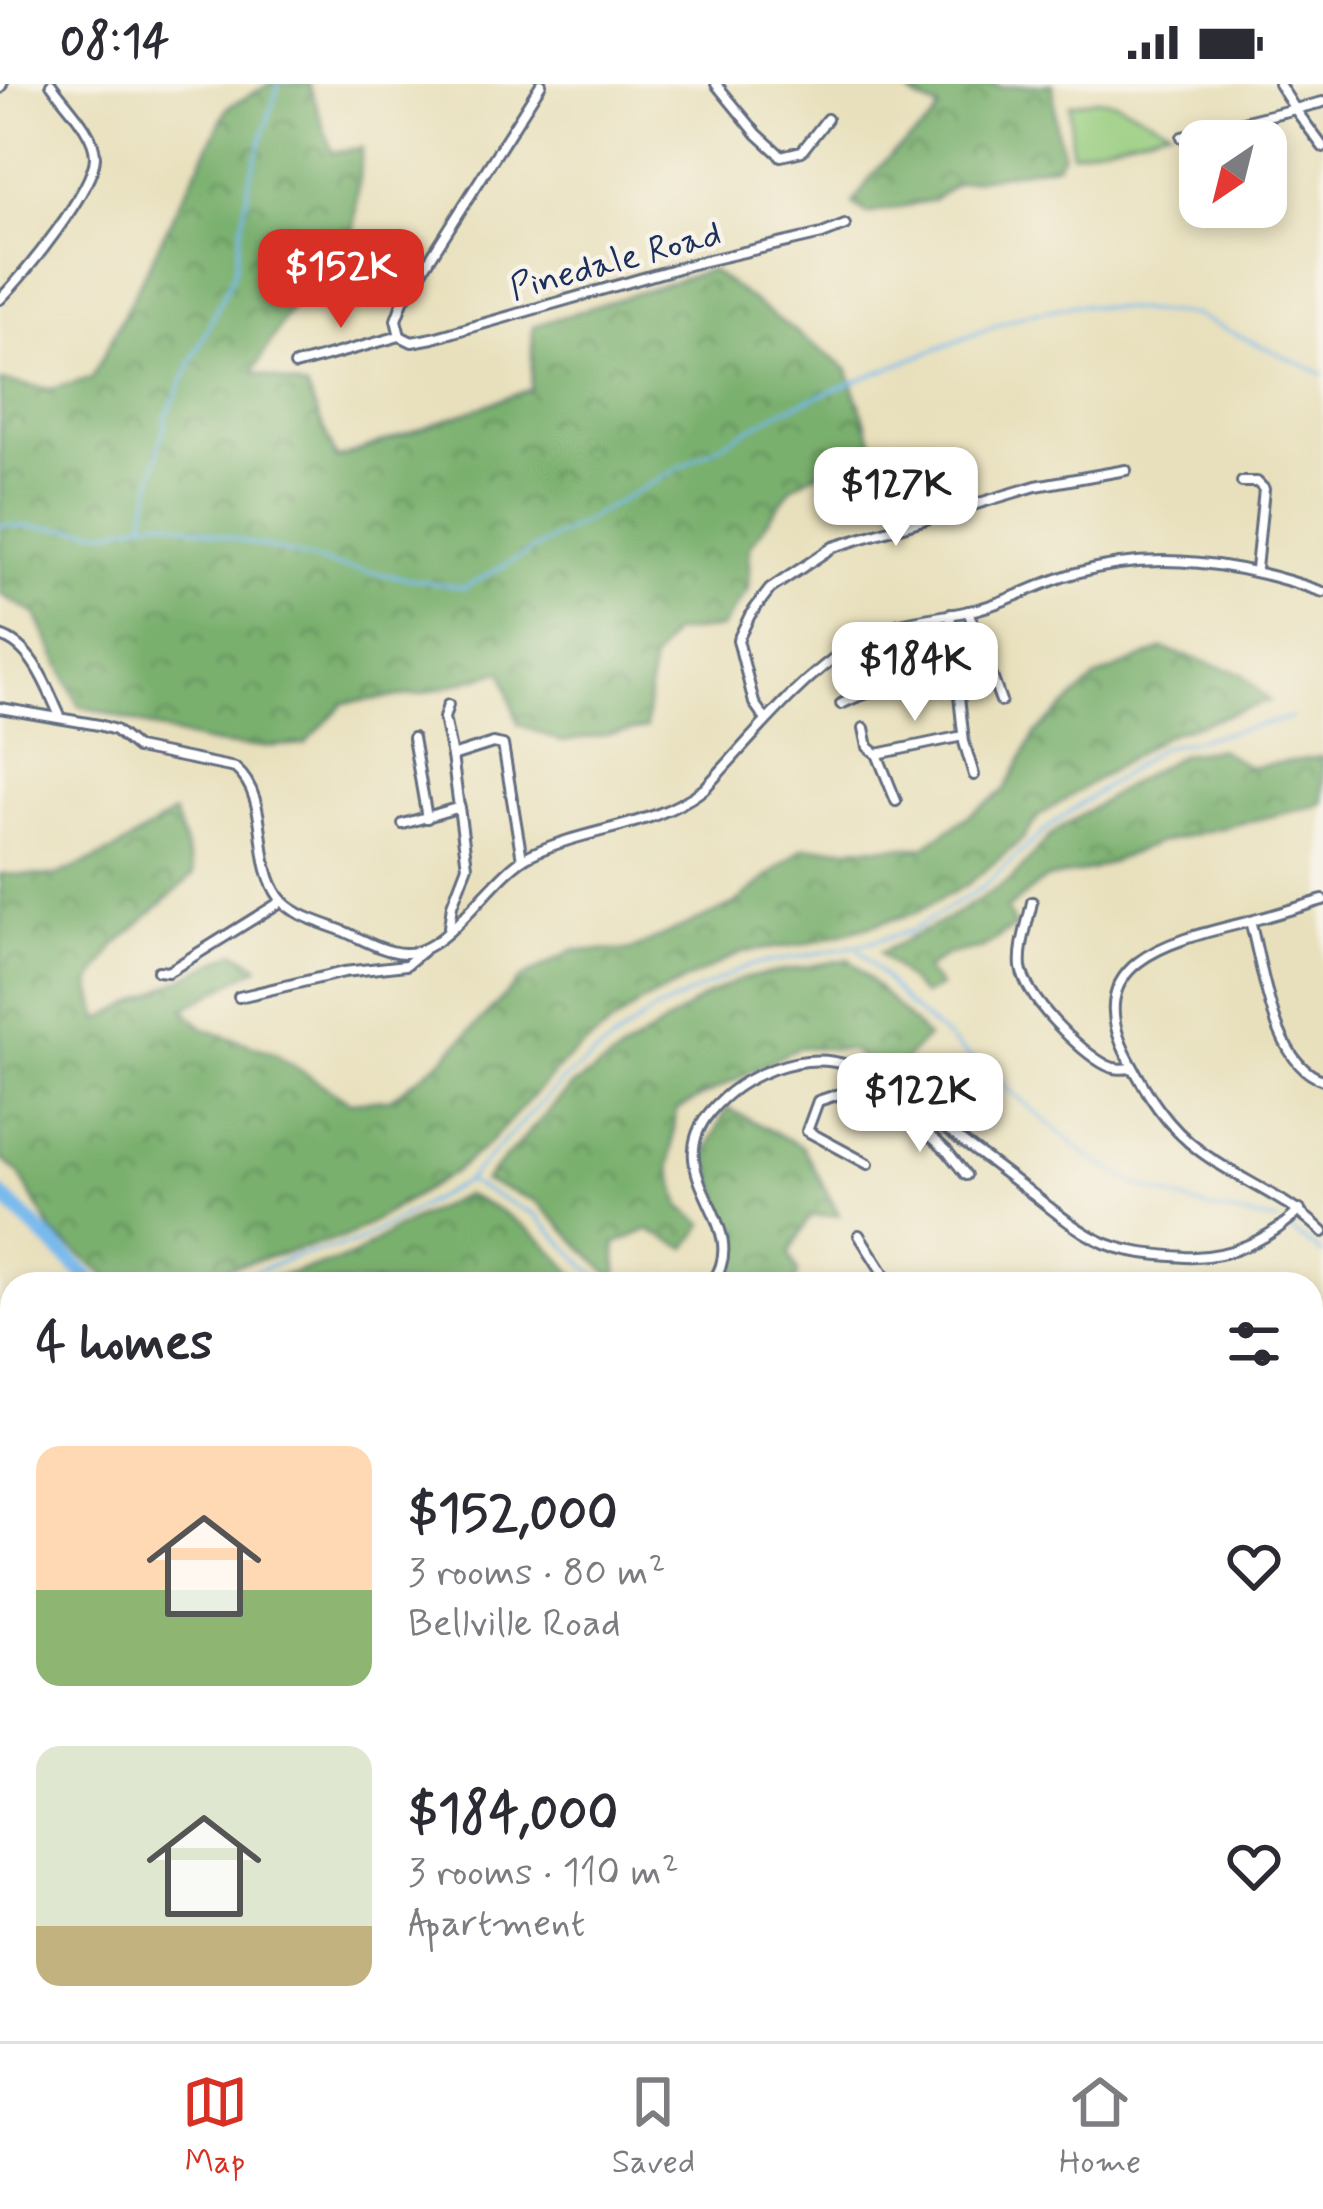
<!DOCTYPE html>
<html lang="en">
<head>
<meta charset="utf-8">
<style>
	body { margin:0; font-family:Mynerve,sans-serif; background:#f7f7f7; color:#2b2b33; height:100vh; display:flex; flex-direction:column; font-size:45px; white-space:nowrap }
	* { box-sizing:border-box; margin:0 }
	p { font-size:39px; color:#7c7c81 }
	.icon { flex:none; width:66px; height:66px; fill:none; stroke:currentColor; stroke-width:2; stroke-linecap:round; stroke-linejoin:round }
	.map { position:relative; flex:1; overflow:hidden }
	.details { position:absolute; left:0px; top:1188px; width:1323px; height:771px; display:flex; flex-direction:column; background:#fff; border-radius:36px 36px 0 0; box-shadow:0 6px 18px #0003 }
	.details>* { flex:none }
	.needle { width:78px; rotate:215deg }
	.tools { position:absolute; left:1179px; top:36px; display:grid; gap:24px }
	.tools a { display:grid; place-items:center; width:108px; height:108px; border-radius:24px; background:#fff; box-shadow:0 6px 18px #0003; font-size:60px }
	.price { position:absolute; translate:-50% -102px; padding:0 27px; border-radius:24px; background:#fff; color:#222; font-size:39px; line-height:78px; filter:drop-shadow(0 3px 6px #0008) }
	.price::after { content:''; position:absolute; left:50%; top:72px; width:36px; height:27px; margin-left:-18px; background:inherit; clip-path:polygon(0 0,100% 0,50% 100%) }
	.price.active { background:#d93025; color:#fff }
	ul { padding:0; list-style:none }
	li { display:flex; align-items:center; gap:36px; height:300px; padding:0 36px }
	li span { display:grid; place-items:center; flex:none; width:336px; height:240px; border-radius:24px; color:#555 }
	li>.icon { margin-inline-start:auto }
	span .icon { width:144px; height:144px; fill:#fffc; stroke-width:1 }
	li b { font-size:51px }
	h2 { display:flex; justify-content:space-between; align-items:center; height:144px; padding:0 36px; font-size:51px }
	.status { display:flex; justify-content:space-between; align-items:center; height:84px; padding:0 60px; background:#fff; direction:ltr }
	.status svg { height:33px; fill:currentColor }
	.menu { display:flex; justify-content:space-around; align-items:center; height:168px; border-top:3px solid #e1e1e2; background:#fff; font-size:33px; color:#7c7c81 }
	.menu a { display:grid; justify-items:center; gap:6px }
	.menu .active { color:#d93025 }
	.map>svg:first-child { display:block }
	.grass { fill:#98cd7f; stroke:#5a7e6e; stroke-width:3 }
	.forest { fill:url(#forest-crowns); stroke:#4a7066; stroke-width:3 }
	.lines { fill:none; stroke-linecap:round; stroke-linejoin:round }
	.stream { stroke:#78baed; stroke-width:3 }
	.river { stroke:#78baed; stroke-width:15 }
	.street-casing { stroke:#636d7f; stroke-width:14 }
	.street { stroke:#fff; stroke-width:8 }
	.labels { text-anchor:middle; stroke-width:9; stroke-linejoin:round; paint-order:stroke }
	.street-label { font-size:36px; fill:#1b2f5e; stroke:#f7f3e8 }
</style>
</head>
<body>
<div class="status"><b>08:14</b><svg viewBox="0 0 49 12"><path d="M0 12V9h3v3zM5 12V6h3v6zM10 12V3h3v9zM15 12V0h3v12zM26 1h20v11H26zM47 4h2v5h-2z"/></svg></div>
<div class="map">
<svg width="1323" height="1957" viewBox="0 0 1323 1957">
	<defs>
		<pattern id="forest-crowns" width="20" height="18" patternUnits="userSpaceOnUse" patternTransform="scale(3)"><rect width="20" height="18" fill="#7ab06e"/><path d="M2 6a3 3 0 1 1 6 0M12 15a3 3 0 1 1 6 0" fill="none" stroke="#63905e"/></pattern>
	</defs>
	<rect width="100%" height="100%" fill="#f7f3e8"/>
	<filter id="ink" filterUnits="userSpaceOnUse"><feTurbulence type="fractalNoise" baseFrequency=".00833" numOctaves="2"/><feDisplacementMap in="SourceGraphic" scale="24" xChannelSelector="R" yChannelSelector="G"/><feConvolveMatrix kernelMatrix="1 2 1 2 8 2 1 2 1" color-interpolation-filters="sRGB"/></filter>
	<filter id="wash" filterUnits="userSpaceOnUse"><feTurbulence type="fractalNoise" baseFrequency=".004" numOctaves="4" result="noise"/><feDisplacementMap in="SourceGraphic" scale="48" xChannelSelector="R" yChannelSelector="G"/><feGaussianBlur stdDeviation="2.7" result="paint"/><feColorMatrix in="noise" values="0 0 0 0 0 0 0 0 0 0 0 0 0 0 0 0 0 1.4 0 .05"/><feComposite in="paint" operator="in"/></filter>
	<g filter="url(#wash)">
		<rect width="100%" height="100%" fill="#e8e0bc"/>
		<polygon class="grass" points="1097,15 1116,18 1170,44 1071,69 1070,20"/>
		<g class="forest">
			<path d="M270,0H309L332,68L362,64L352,162L307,197L253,288L306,304L337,375L531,305L533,242L710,186L847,285L873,359L792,403L750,462L748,505L721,544L672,549L652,578L646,644L562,658L518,640L502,587L420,610L344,619L305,660C283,661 260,664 238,662C183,659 132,633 79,622L36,530L0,510V297L51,305L92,294L228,23Z"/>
			<path d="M899,0H997L998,3L1053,0L1056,43L1063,69L1057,80L957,99L933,116L867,130L853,120C864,103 875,86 890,72C907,56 928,47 939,25L918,16Z"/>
			<polygon points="1163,565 1241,589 1269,617 1166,651 1039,732 1021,757 968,800 915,829 806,860 742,868 639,920 567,975 489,1059 453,1089 348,1152 231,1183 199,1200 116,1200 53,1149 18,1088 0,1074 0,790 56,792 116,766 174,729 194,790 115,862 90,900 99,936 236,868 259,883 184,925 204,945 274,969 349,1018 390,1015 442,976 522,894 574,866 628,867 735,820 803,764 924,763 1005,706 1035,650 1097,593"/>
			<polygon points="1219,665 1249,683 1323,673 1323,720 1157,759 1091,786 1045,795 1007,825 1015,843 983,864 946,871 925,886 940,903 923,911 880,869 946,836 1012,795 1052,750 1134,697 1183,670"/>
			<polygon points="849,875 927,953 888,993 852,966 799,963 676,1026 670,1083 681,1123 704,1140 687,1164 647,1146 615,1160 618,1199 536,1117 484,1097 571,1003 704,913 741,895"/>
			<polygon points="727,1024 803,1063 839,1131 810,1132 789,1170 798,1189 795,1200 733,1200 735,1161 706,1069"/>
			<path d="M465,1111C515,1130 550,1158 581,1200L254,1199L352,1173L394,1145Z"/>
			<polygon points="0,1539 12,1560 12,1795 0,1796"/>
			<polygon points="1323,1852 1323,1957 1259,1957 1255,1947 1311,1947 1311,1859"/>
			<polygon points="480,1947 667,1947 679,1957 448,1957"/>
		</g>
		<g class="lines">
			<g class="stream">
				<polyline points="144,437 166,332 235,187 249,97 279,0"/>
				<polyline points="0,441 109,447 160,435 341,483 464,504 783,326 1023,231 1077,221 1194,231 1323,290"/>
				<polyline points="859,865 908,921 1090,1074 1137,1101 1206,1124 1278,1138"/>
				<polyline points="468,1098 535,1131 604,1200"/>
				<polyline points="1290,1146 1323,1170"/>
				<polyline points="224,1200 292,1173 355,1159 466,1097 564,995 651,929 747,882 857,862 911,847 983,803 1051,741 1160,664 1291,634"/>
				<polyline points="894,1947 895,1957"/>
			</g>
			<g class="river">
				<polyline points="0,1110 95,1200"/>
				<polyline points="349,1947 361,1957"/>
				<polyline points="1114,1947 1161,1957"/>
				<polyline points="395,1957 419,1947"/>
			</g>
		</g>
	</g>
	<g filter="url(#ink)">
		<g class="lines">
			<g class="street-casing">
				<g id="street">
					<polyline points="716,0 757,50 781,72 802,67 827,35"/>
					<polyline points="1279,0 1295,25 1323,18"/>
					<polyline points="0,4 2,0"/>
					<polyline points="1182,53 1295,25 1323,63"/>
					<path d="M0,215C24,192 94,105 95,73C95,48 65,20 51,0"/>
					<polyline points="400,252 412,258 433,254 692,180 822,150 845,141"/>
					<polyline points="400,252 396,236 403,217 541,0"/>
					<polyline points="295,281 400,252"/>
					<polyline points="1242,398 1257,398 1264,405 1256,485"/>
					<polyline points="968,527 1001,617"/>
					<polyline points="950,530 964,658 974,691"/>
					<path d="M0,552C33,562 47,604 60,632"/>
					<path d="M841,620C880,600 915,598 958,600"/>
					<polyline points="448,621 444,634 452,672"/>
					<path d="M0,624L99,641L115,646L137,664L235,684C272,715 252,776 279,813C291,831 323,839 343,847C362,855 383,868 404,869C448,872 492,788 532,770C589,743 653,744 704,705C753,653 795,598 855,559C893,534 935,536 978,525C1010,517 1040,499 1072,490C1157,465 1241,479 1323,508"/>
					<polyline points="766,636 754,619 738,556 750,531 770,505 833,463 1036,402 1126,386"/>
					<polyline points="864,644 868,663 877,670 896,717"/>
					<polyline points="413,654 427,734"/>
					<polyline points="877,670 963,652"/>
					<polyline points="403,740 460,723"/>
					<path d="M1323,816C1296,824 1270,832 1243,839C1170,857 1078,878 1128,974C1147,1010 1167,1043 1200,1067C1240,1097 1286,1112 1323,1148"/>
					<path d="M1032,818C1028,839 1019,862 1021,883C1025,913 1080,968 1106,981C1115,986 1124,985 1133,984"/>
					<path d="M1250,837C1263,883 1273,981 1323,996"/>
					<polyline points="449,843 452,821 467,782 452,672 493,659 503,661 522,775"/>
					<polyline points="158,887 168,888 282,817"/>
					<polyline points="239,913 344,888 406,881 423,867"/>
					<polyline points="904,1028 947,1067 966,1091"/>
					<polyline points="868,1080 807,1047 818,1017 839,1010 904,1028 911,1020"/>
					<polyline points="859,1151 890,1200"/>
					<path d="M713,1197C754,1139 657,1092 710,1028C741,991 802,965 850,982C866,989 882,1001 896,1011C940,1039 981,1071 1022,1102C1046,1120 1069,1141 1096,1155C1122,1169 1156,1171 1185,1173C1228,1175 1269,1156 1300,1126"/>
					<polyline points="1311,1531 1323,1532"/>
					<polyline points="1311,1672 1323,1670"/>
				</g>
			</g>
			<use href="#street" class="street"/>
		</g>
	</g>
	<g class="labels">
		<g class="street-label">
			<text transform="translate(615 175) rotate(-15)" y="13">Pinedale Road</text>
		</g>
	</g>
</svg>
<div class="tools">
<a><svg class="needle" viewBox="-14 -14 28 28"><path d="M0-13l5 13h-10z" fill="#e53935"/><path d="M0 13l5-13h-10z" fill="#7c7c81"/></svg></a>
</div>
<b class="price active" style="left:341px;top:247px">$152K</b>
<b class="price" style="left:896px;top:465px">$127K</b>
<b class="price" style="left:915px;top:640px">$184K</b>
<b class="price" style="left:920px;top:1071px">$122K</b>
<section class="details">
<h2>4 homes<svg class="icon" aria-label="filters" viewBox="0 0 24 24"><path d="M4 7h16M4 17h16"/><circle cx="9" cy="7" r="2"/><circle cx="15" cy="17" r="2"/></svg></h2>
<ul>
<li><span style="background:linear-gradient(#ffd9b3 60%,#8fb573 0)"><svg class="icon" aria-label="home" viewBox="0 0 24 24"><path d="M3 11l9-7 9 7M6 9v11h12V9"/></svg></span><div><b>$152,000</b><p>3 rooms · 80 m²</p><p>Bellville Road</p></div><svg class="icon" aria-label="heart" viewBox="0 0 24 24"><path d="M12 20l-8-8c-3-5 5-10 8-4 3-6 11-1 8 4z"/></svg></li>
<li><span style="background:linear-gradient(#dfe7d0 75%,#c2b280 0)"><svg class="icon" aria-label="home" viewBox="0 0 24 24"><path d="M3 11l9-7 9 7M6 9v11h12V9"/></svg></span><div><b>$184,000</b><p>3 rooms · 110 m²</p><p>Apartment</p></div><svg class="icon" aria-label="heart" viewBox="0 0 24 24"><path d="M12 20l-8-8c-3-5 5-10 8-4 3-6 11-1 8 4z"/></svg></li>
</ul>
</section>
</div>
<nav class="menu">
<a class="active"><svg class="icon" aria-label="map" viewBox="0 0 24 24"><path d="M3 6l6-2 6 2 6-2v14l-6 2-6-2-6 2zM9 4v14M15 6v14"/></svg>Map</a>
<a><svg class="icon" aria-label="saved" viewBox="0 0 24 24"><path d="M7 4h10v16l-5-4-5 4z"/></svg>Saved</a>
<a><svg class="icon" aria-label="home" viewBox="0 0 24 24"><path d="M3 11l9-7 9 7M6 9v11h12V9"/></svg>Home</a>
</nav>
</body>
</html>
